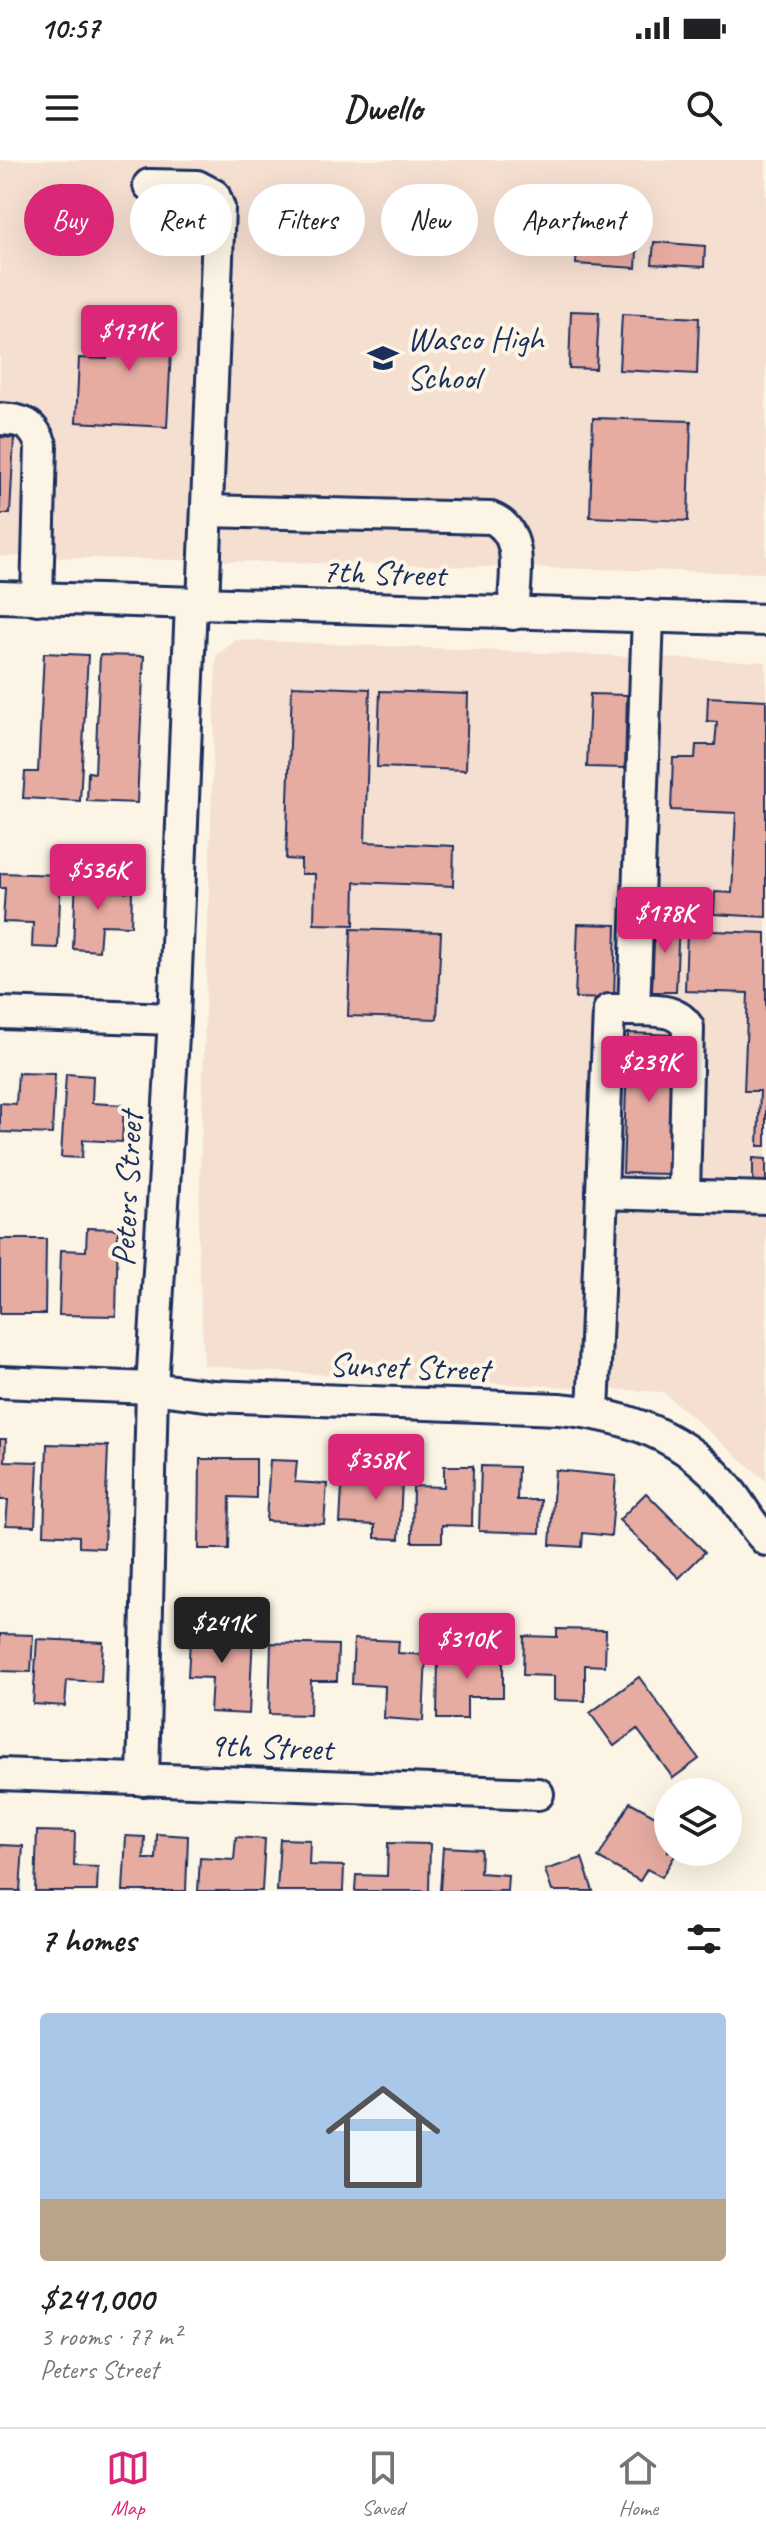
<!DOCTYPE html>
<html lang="en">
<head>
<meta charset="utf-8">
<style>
	body { margin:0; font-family:Caveat,sans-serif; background:#f2f2f2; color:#202124; height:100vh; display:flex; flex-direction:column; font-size:30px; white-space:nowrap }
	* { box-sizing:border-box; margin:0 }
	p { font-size:26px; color:#757577 }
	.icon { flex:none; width:44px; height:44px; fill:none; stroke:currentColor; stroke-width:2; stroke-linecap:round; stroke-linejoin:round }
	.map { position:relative; height:1731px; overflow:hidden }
	.panel { display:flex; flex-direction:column; background:#fff; flex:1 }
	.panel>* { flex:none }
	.top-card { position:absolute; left:24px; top:24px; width:718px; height:72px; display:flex; gap:16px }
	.fabs { position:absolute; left:654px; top:1618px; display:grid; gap:16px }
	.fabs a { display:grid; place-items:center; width:88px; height:88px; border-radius:50%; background:#fff; box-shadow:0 8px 32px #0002; font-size:40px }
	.price { position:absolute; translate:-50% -68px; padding:0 18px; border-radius:8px; background:#db2777; color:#fff; font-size:26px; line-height:52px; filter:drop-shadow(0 2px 4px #0008) }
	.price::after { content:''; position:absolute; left:50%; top:48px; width:24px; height:18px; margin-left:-12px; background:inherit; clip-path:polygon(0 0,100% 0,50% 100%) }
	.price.selected { background:#222; color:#fff }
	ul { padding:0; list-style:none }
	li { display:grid; align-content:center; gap:16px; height:424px; padding:0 40px }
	li span { display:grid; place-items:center; height:248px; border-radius:8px; color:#555 }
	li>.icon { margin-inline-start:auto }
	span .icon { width:144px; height:144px; fill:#fffc; stroke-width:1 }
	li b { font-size:34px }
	h2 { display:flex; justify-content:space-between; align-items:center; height:96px; padding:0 40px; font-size:34px }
	.pill { padding:0 28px; border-radius:36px; background:#fff; box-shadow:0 8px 32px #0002; font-size:28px; line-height:72px }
	.pill.selected { background:#db2777; color:#fff }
	.status { display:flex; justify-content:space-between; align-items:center; height:56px; padding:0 40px; background:#fff; direction:ltr }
	.status svg { height:22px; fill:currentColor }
	header { display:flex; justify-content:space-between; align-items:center; height:104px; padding:0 40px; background:#fff; font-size:36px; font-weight:800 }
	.menu { display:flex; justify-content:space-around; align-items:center; height:112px; border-top:2px solid #e0e0e0; background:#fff; font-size:22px; color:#757577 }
	.menu a { display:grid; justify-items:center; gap:4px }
	.menu .selected { color:#db2777 }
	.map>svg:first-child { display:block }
	.built { fill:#f5dfd1 }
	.building { fill:#e6aca2; stroke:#1b2f5e; stroke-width:2 }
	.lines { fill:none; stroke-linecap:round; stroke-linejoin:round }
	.minor-casing { stroke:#1b2f5e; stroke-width:36 }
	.minor { stroke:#fcf5e5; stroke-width:30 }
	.labels { text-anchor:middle; stroke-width:8; stroke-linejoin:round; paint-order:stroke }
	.poi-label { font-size:34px; fill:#1b2f5e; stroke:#fcf5e5; text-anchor:start }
	.street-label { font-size:34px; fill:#1b2f5e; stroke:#fcf5e5 }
</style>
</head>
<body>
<div class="status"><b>10:57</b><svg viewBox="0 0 49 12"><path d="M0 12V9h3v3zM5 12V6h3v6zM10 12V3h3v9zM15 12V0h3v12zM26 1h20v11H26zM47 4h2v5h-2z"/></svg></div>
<header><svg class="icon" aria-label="menu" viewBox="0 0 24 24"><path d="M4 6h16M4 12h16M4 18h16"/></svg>Dwello<svg class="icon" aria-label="search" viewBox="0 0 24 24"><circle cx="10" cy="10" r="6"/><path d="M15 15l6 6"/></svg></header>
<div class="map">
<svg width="766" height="1731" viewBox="0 0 766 1731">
	<rect width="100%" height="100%" fill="#fcf5e5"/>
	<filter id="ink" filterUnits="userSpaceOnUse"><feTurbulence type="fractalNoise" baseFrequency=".0125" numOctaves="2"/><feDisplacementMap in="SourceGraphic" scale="16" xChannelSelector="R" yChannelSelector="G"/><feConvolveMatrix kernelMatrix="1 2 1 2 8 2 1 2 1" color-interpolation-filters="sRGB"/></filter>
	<g filter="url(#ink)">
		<g class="built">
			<polygon points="0,0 766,0 766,413 0,396"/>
			<polygon points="236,480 766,502 766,1321 663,1232 260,1211 204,1205 198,1083 216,496"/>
		</g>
		<g class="building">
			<polygon points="578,70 638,73 636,108 576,104"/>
			<polygon points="654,82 705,86 704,107 652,104"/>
			<polygon points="109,150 173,153 167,267 76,262 79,198 107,199"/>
			<polygon points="571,151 599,152 596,209 569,208"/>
			<polygon points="622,154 699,158 697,214 619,210"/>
			<polygon points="593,258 691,261 688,361 590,357"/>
			<polygon points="0,277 14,278 10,354 0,354"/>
			<polygon points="44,493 88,495 80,641 23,638 25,612 38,612"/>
			<polygon points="100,495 144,496 137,643 87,641 88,612 95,613"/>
			<polygon points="292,526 370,529 365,682 454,686 453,726 355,722 354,765 314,764 315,714 301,714 301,700 286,699"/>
			<polygon points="380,531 468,534 466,610 377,607"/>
			<polygon points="590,534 627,535 625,608 587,607"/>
			<polygon points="708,537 766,540 766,757 714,754 715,732 732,733 736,653 671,650 673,598 695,598 696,585 715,585 717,562 707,561"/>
			<polygon points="0,713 61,715 58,788 32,787 33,763 3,762 5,728 0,728"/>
			<polygon points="76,716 104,718 103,731 132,732 131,766 101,765 99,791 73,789"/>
			<polygon points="655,757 679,758 676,832 652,832"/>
			<polygon points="578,764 616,765 614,839 575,838"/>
			<polygon points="351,769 441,772 437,859 348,856"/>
			<polygon points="687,770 766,773 766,986 758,986 760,931 744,931 748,833 685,831"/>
			<polygon points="628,873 675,875 671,1014 623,1013"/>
			<polygon points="18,913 55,914 52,974 0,972 0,943 16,944"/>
			<polygon points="66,914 93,916 92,943 124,945 122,982 83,980 82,998 61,997"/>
			<polygon points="753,998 766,999 766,1023 753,1022"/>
			<polygon points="87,1068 118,1069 116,1156 59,1155 61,1090 86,1091"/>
			<polygon points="0,1079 46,1079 45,1154 0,1154"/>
			<polygon points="0,1279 6,1279 5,1301 38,1302 35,1366 6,1365 8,1340 0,1340"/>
			<polygon points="47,1284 108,1286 104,1388 79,1387 79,1376 44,1374"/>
			<polygon points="200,1299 256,1299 256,1338 230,1337 229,1389 199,1389"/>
			<polygon points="270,1300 297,1301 295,1322 327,1324 324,1364 266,1361"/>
			<polygon points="374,1303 403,1304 399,1379 375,1378 375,1365 340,1363 342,1326 373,1328"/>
			<polygon points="444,1306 473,1306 472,1366 442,1365 442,1382 412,1382 413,1326 444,1327"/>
			<polygon points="481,1306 518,1307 517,1340 541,1340 540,1373 479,1371"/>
			<polygon points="555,1310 616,1316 611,1376 583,1373 582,1387 550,1385"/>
			<polygon points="646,1333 705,1392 679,1418 619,1360"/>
			<polygon points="191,1460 222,1461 221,1474 253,1475 249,1554 210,1552 212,1518 188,1517"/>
			<polygon points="557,1469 606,1470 605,1506 585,1505 585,1541 554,1540 554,1516 523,1515 524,1476 557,1477"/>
			<polygon points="0,1474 33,1475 31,1512 0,1511"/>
			<polygon points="37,1479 103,1482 101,1522 67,1520 65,1546 33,1544"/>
			<polygon points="354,1479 399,1481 398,1493 426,1495 423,1561 384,1558 385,1526 352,1524"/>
			<polygon points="271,1483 338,1485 337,1521 311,1521 310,1555 269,1554"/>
			<polygon points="438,1492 503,1493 503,1537 467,1537 467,1559 437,1559"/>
			<polygon points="639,1517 699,1599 673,1618 637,1569 614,1586 590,1553"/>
			<polygon points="630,1642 668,1663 668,1692 677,1692 662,1717 647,1709 640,1721 598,1698"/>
			<polygon points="37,1671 75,1672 74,1706 98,1707 97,1731 35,1731"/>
			<polygon points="157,1674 188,1676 186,1731 123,1731 126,1676 145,1677 144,1699 156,1699"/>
			<polygon points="236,1677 265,1679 262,1731 198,1731 200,1698 234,1700"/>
			<polygon points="280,1679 310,1680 309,1705 344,1706 343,1731 277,1731"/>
			<polygon points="388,1683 430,1684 429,1731 355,1731 356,1715 387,1716"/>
			<polygon points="0,1685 23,1686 20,1731 0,1731"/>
			<polygon points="443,1687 481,1689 480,1713 508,1715 507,1731 440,1731"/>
			<polygon points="582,1698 593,1731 552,1731 545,1710"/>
		</g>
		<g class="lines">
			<g class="minor-casing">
				<g id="minor">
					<polyline points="149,25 197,26 214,35 219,48 203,444"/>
					<path d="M0,259C23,260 33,263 41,285L37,439"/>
					<path d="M207,351L491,358C527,372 514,423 513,454"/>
					<polyline points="0,437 766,460"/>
					<path d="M634,850C654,851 676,848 688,867L684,1035"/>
					<polyline points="0,853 174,859"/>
					<polyline points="602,1033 609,850 634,850 648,456"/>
					<path d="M0,1222L152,1228L213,1236L559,1249C626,1255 686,1276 729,1330C742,1346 751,1365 766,1380"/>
					<polyline points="593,1253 602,1033 766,1038"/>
					<polyline points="0,1614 538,1634"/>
					<polyline points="143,1620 152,1228 174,859 191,443"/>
				</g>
			</g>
			<use href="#minor" class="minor"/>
		</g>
	</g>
	<defs>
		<g id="school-bare" transform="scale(2.4)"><path d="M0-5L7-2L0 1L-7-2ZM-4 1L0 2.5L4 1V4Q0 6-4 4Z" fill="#1b2f5e" stroke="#fcf5e5" stroke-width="2.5" paint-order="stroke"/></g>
	</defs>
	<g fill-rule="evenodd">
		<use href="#school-bare" x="383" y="198"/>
	</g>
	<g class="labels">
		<g class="poi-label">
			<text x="407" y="190">Wasco High<tspan x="407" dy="39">School</tspan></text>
		</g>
		<g class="street-label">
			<text transform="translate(384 412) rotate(2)" y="12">7th Street</text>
			<text transform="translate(126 1029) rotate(-87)" y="12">Peters Street</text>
			<text transform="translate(409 1206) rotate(2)" y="12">Sunset Street</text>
			<text transform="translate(271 1586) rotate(2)" y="12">9th Street</text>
		</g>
	</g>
</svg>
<div class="fabs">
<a><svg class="icon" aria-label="layers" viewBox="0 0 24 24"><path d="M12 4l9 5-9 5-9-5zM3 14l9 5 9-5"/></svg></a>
</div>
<b class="price" style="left:129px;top:213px">$171K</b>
<b class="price" style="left:98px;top:752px">$536K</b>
<b class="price" style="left:665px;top:795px">$178K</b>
<b class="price" style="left:649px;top:944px">$239K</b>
<b class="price" style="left:376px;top:1342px">$358K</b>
<b class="price selected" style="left:222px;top:1505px">$241K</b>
<b class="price" style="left:467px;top:1521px">$310K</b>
<div class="top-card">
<a class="pill selected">Buy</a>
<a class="pill">Rent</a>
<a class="pill">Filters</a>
<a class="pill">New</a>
<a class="pill">Apartment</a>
</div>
</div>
<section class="panel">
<h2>7 homes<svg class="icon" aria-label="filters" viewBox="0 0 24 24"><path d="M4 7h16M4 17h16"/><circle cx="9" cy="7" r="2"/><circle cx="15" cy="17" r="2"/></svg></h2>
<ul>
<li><span style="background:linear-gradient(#a9c7e8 75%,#b9a48a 0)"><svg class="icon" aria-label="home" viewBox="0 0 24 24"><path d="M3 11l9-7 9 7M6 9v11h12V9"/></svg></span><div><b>$241,000</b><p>3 rooms · 77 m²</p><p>Peters Street</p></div></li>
</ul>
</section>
<nav class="menu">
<a class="selected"><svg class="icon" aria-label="map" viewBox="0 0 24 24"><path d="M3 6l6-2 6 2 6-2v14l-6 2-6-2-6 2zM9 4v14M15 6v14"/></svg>Map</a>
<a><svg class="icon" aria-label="saved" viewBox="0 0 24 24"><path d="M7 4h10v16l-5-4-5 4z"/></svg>Saved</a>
<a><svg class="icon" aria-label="home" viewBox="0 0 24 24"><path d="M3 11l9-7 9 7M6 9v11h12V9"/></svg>Home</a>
</nav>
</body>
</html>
